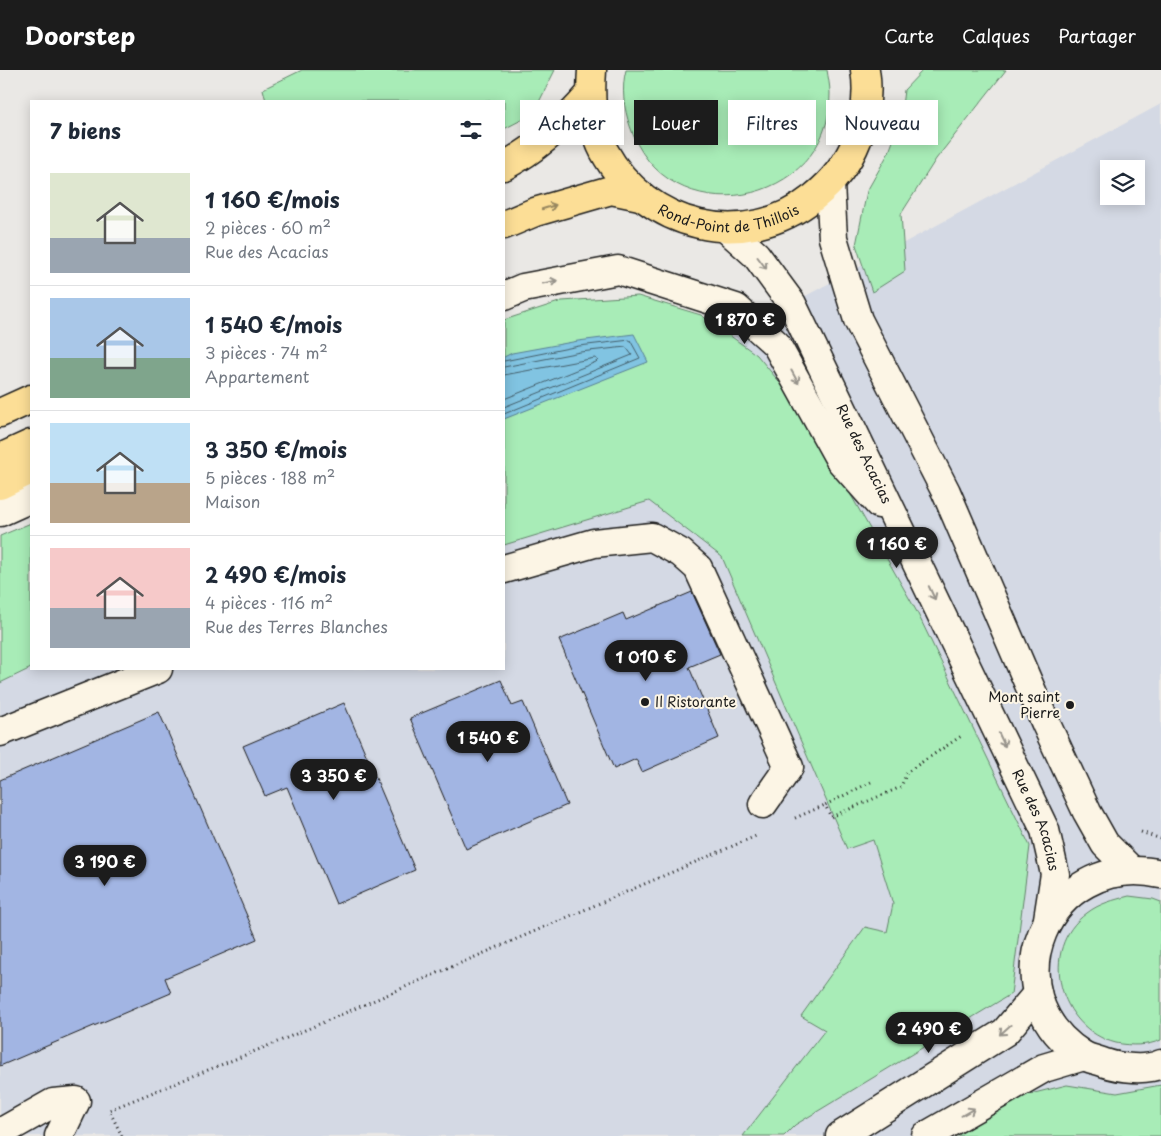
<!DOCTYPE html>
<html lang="fr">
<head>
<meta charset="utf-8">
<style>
	body { margin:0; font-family:"Playpen Sans",sans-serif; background:#f6f6f7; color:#1f2937; height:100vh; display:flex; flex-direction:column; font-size:19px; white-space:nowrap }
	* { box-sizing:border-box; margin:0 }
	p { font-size:16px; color:#747a83 }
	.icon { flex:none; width:28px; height:28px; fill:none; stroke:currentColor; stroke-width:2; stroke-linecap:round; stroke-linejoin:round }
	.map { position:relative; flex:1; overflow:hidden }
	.sheet { position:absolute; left:30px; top:30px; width:475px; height:570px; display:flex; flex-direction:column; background:#fff; border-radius:0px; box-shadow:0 2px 12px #0003 }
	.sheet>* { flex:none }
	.top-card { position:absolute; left:520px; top:30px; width:475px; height:45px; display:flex; gap:10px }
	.fabs { position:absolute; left:1100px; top:90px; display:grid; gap:10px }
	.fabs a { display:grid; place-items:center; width:45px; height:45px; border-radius:0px; background:#fff; box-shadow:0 2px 12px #0003; font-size:25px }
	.price { position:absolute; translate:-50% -42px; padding:0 11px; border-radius:18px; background:#1c1c1c; color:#fff; font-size:16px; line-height:32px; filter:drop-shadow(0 1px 2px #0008) }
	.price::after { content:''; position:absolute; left:50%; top:30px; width:15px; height:11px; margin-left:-8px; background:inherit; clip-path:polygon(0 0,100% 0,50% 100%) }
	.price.on { background:#222; color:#fff }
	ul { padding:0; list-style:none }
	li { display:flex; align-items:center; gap:15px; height:125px; padding:0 20px }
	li+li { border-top:1px solid #e0e1e3 }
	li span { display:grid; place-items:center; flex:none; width:140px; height:100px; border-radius:0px; color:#555 }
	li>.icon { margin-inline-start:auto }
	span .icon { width:60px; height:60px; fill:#fffc; stroke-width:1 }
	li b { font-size:21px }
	h2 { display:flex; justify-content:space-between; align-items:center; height:60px; padding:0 20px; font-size:21px }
	.chip { padding:0 18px; border-radius:0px; background:#fff; box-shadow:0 2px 12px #0003; font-size:18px; line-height:45px }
	.chip.on { background:#1c1c1c; color:#fff }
	header { display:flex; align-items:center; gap:30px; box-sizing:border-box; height:70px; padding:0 25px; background:#1c1c1c; color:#fff }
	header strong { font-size:24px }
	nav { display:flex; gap:28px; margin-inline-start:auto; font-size:18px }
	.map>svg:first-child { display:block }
	.built { fill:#d4d9e4; fill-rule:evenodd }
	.green { fill:#a8ecb7; stroke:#62846a }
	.water { fill:#81c4e2; stroke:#598193 }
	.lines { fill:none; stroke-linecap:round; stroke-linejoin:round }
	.shore { stroke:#445f6b; stroke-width:1 }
	.building { fill:#a2b5e3; stroke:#1c1c1c }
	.minor-casing { stroke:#1c1c1c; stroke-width:31 }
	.major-casing { stroke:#1c1c1c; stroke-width:31 }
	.highway-casing { stroke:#1c1c1c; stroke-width:31 }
	.path { stroke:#1c1c1c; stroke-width:3; stroke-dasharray:1 4; stroke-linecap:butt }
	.minor { stroke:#fcf5e5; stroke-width:28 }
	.major { stroke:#fcde96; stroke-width:28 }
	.highway { stroke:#fcde96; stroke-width:28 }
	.oneway { stroke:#97875f }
	.oneway2 { stroke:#97938b }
	.poi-dot { fill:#1c1c1c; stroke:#fcf5e5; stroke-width:2 }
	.labels { text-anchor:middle; stroke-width:4; stroke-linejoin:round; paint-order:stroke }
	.street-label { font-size:14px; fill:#1c1c1c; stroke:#fcf5e5 }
	.poi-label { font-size:14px; fill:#1c1c1c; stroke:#fcf5e5; text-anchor:end }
</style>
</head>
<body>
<header>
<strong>Doorstep</strong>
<nav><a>Carte</a><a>Calques</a><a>Partager</a></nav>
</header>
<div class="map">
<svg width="1161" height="1066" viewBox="0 0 1161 1066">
	<rect width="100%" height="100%" fill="#eae8e5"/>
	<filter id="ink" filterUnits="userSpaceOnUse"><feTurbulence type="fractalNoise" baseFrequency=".02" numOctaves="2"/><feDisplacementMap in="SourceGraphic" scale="10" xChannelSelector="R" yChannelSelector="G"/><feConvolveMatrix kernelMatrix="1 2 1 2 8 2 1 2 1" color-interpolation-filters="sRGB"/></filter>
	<g filter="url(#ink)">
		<path class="built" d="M1161,34V1066H0V613L31,598L504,599V376L691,288ZM1109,99H1136V126H1109Z"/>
		<g class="green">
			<polygon points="302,0 555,0 533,44 504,59 504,31 266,31 263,19"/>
			<path d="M626,0H827C828,7 830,15 830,23C832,138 665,167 630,56C624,39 621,18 626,0Z"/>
			<polygon points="923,0 1006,0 936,89 901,144 905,201 872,222 856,175 867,121 889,82 900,52 904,20"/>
			<polygon points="638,226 701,245 757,285 804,342 917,542 1030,776 1011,924 795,1055 784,1066 743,1066 825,960 801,946 865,857 887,862 893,834 873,770 847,779 722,487 649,431 504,475 504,250 562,231"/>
			<polygon points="31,453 31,598 0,613 0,466"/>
			<path d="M1129,826L1153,829L1161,832V970C1147,976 1131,976 1116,973C1059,959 1037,879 1087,843C1100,833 1114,830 1129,826Z"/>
			<polygon points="1067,1015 1117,1023 1161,1015 1161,1066 953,1066 1026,1025"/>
		</g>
		<polygon class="water" points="634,264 648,292 504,349 504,287 512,283 578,271"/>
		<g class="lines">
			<g class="shore">
				<polyline points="504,291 579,276 630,270 640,288 504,344"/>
				<polyline points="504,297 580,282 626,277 632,285 504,337"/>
				<polyline points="504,305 595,288 598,290 596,292 504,329"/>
			</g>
		</g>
		<g class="building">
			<polygon points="692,522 720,584 689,597 719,668 642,702 636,689 614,699 559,570 623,543 626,550"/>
			<polygon points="501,610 512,636 523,632 567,735 466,779 410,648"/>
			<polygon points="344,633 415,800 336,834 287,717 265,726 243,676"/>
			<polygon points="159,642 257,869 165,908 171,923 0,996 0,710"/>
		</g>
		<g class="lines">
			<g class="minor-casing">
				<g id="minor">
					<polyline points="830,114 833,168 858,250 946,422 1046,654 1087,742 1105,774 1131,800"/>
					<path id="s1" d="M727,159L756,185L792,234L1045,760L1055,804L1048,849"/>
					<polyline points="504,226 523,218 618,200 736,238 776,274 840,390 879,434"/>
					<polyline points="0,442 31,428"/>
					<polyline points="504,499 594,473 652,467 681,483 698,498 789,697 763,734"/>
					<polyline points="0,662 158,599"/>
					<path d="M1161,804C1045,779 987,925 1083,985C1089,989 1098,990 1105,993C1120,998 1146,1001 1161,994"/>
					<polyline points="0,1063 53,1033 76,1031 59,1066"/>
					<polyline points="840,1066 1005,962 1037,924"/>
					<polyline points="926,1066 1044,998 1084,986"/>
				</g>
			</g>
			<g class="major-casing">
				<g id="major">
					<path id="s2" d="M592,0C590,27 591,57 604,81C646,158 745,183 814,127C833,112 848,93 857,70C865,48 869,24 865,0"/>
					<path d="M504,96C537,79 566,52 590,24"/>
					<polyline points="504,155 535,142 611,120 640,126"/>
					<polyline points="0,343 31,329"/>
					<polyline points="0,388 31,374"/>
				</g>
			</g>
			<g class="highway-casing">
				<polyline id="highway" points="0,415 31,400"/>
			</g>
			<g class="path">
				<polyline points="871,712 825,735 831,747 901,717 907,702 963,665"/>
				<polyline points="795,748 825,735"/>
				<polyline points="1141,762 1161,769"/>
				<polyline points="122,1066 109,1040 275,973 756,766"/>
			</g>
			<use href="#minor" class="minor"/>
			<use href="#major" class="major"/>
			<use href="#highway" class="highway"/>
		</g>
		<defs><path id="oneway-shaft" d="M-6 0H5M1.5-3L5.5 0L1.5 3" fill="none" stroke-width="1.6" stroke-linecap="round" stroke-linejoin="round" transform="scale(1.25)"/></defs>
		<use class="oneway" href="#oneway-shaft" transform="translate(549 137) rotate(-17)"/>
		<g class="oneway2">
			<use href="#oneway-shaft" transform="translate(762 193) rotate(53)"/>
			<use href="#oneway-shaft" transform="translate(550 212) rotate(-11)"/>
			<use href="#oneway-shaft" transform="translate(795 307) rotate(61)"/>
			<use href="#oneway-shaft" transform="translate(932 523) rotate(65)"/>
			<use href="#oneway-shaft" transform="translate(1002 670) rotate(65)"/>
			<use href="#oneway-shaft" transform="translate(1005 960) rotate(138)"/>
			<use href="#oneway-shaft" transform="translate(968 1042) rotate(-30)"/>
		</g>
	</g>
	<g class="poi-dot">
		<circle cx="645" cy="632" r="5"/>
		<circle cx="1070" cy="635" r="5"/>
	</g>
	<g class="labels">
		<g class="street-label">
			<text dy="5" stroke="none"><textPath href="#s2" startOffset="236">Rond-Point de Thillois</textPath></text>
			<text dy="5" stroke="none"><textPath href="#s1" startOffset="266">Rue des Acacias</textPath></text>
			<text dy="5" stroke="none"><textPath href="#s1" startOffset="671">Rue des Acacias</textPath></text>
		</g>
		<g class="poi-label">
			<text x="1060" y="632">Mont saint<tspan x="1060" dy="16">Pierre</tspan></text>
			<text x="655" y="637" text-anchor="start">Il Ristorante</text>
		</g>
	</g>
</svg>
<div class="fabs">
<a><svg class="icon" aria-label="layers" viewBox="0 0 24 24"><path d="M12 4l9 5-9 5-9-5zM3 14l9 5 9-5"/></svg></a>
</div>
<b class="price" style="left:745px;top:275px">1 870 €</b>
<b class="price on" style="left:897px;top:499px">1 160 €</b>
<b class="price" style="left:646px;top:612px">1 010 €</b>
<b class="price" style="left:488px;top:693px">1 540 €</b>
<b class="price" style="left:334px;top:731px">3 350 €</b>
<b class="price" style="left:105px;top:817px">3 190 €</b>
<b class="price" style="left:929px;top:984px">2 490 €</b>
<div class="top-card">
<a class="chip">Acheter</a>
<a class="chip on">Louer</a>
<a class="chip">Filtres</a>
<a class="chip">Nouveau</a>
</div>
<section class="sheet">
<h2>7 biens<svg class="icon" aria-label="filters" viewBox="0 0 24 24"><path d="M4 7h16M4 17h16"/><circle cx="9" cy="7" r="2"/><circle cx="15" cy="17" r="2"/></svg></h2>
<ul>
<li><span style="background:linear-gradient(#dfe7d0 65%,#9aa5b1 0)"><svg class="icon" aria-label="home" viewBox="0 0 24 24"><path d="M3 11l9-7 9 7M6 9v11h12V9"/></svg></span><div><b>1 160 €/mois</b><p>2 pièces · 60 m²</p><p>Rue des Acacias</p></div></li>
<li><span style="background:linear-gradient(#a9c7e8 60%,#7fa58c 0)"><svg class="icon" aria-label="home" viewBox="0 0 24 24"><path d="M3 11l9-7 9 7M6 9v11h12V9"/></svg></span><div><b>1 540 €/mois</b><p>3 pièces · 74 m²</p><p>Appartement</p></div></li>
<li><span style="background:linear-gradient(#bfe0f5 60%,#b9a48a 0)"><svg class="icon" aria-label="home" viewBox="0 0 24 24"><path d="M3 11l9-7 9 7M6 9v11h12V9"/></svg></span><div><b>3 350 €/mois</b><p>5 pièces · 188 m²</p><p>Maison</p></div></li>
<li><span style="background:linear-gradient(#f6c9c9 60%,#9aa5b1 0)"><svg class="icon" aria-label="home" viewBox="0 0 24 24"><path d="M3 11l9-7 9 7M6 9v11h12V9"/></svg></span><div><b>2 490 €/mois</b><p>4 pièces · 116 m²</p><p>Rue des Terres Blanches</p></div></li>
</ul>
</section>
</div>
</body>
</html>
